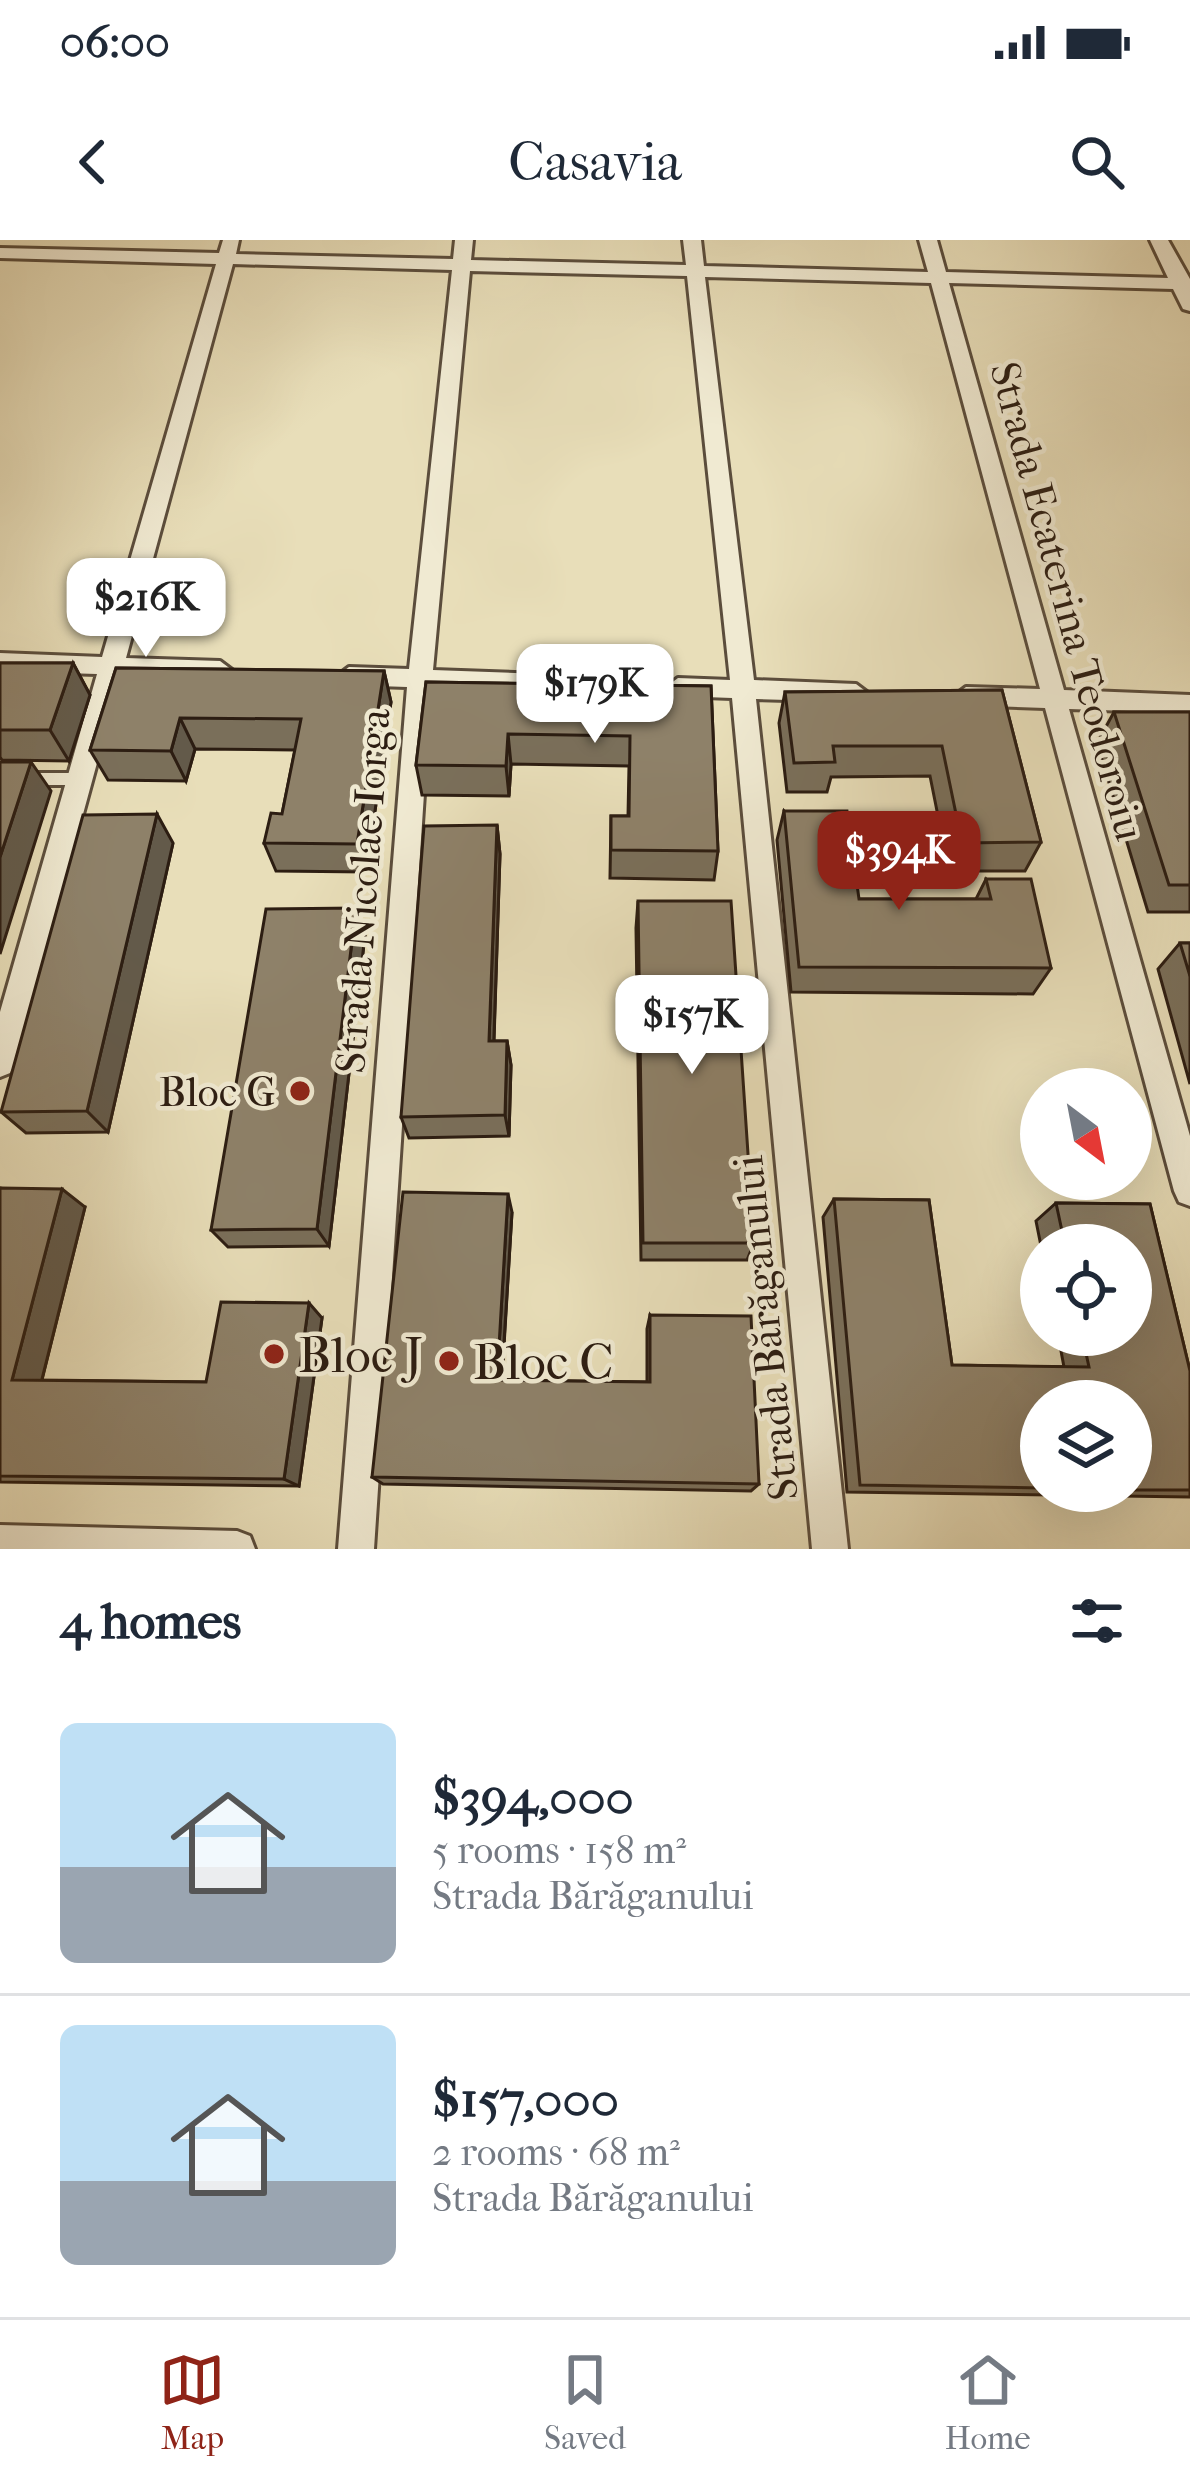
<!DOCTYPE html>
<html lang="en">
<head>
<meta charset="utf-8">
<style>
	body { margin:0; font-family:"IM FELL French Canon",serif; background:#f2f2f3; color:#1f2937; height:100vh; display:flex; flex-direction:column; font-size:45px; white-space:nowrap }
	* { box-sizing:border-box; margin:0 }
	p { font-size:39px; color:#747a83 }
	.icon { flex:none; width:66px; height:66px; fill:none; stroke:currentColor; stroke-width:2; stroke-linecap:round; stroke-linejoin:round }
	.map { position:relative; height:1309px; overflow:hidden }
	.drawer { display:flex; flex-direction:column; background:#fff; flex:1 }
	.drawer>* { flex:none }
	.needle { width:78px; rotate:148deg }
	.tools { position:absolute; left:1020px; top:828px; display:grid; gap:24px }
	.tools a { display:grid; place-items:center; width:132px; height:132px; border-radius:50%; background:#fff; box-shadow:0 12px 48px #0002; font-size:60px }
	.price { position:absolute; translate:-50% -102px; padding:0 27px; border-radius:24px; background:#fff; color:#222; font-size:39px; line-height:78px; filter:drop-shadow(0 3px 6px #0008) }
	.price::after { content:''; position:absolute; left:50%; top:72px; width:36px; height:27px; margin-left:-18px; background:inherit; clip-path:polygon(0 0,100% 0,50% 100%) }
	.price.current { background:#8f2418; color:#fff }
	ul { padding:0; list-style:none }
	li { display:flex; align-items:center; gap:36px; height:300px; padding:0 60px }
	li+li { border-top:3px solid #e0e1e3 }
	li span { display:grid; place-items:center; flex:none; width:336px; height:240px; border-radius:18px; color:#555 }
	li>.icon { margin-inline-start:auto }
	span .icon { width:144px; height:144px; fill:#fffc; stroke-width:1 }
	li b { font-size:51px }
	h2 { display:flex; justify-content:space-between; align-items:center; height:144px; padding:0 60px; font-size:51px }
	.status { display:flex; justify-content:space-between; align-items:center; height:84px; padding:0 60px; background:#fff; direction:ltr }
	.status svg { height:33px; fill:currentColor }
	header { display:flex; justify-content:space-between; align-items:center; height:156px; padding:0 60px; background:#fff; font-size:54px; font-weight:600 }
	.dock { display:flex; justify-content:space-around; align-items:center; height:168px; border-top:3px solid #e0e1e3; background:#fff; font-size:33px; color:#747a83 }
	.dock a { display:grid; justify-items:center; gap:6px }
	.dock .current { color:#8f2418 }
	.map>svg:first-child { display:block }
	.lines { fill:none; stroke-linecap:round; stroke-linejoin:round }
	.lane-casing { stroke:#5b4d3c; stroke-width:18 }
	.street-casing { stroke:#5b4d3c; stroke-width:6 }
	.lane { stroke:#f0ead2; stroke-width:12 }
	.street { fill:#f0ead2; fill-rule:evenodd }
	.wall { fill:#7a6f5a; stroke:#2c1d12; stroke-width:3; fill-rule:evenodd }
	.shaded-wall { fill:#635a4a; stroke:#2c1d12; stroke-width:3 }
	.building { fill:#8e8169; stroke:#2c1d12; stroke-width:3 }
	.poi-dot { fill:#8f2418; stroke:#f0ead2; stroke-width:4.5 }
	.labels { text-anchor:middle; stroke-width:9; stroke-linejoin:round; paint-order:stroke }
	.street-label { font-size:42px; fill:#2c1d12; stroke:#f0ead2 }
	.poi-label { font-size:42px; fill:#2c1d12; stroke:#f0ead2; text-anchor:end }
	.near-poi-label { font-size:51px; fill:#2c1d12; stroke:#f0ead2; text-anchor:start }
</style>
</head>
<body>
<div class="status"><b>06:00</b><svg viewBox="0 0 49 12"><path d="M0 12V9h3v3zM5 12V6h3v6zM10 12V3h3v9zM15 12V0h3v12zM26 1h20v11H26zM47 4h2v5h-2z"/></svg></div>
<header><svg class="icon" aria-label="back" viewBox="0 0 24 24"><path d="M15 5l-7 7 7 7"/></svg>Casavia<svg class="icon" aria-label="search" viewBox="0 0 24 24"><circle cx="10" cy="10" r="6"/><path d="M15 15l6 6"/></svg></header>
<div class="map">
<svg width="1190" height="1309" viewBox="0 0 1190 1309">
	<rect width="100%" height="100%" fill="#e8deb9"/>
	<filter id="stains"><feTurbulence type="fractalNoise" baseFrequency=".00167" numOctaves="4"/><feColorMatrix values="0 0 0 0 .2 0 0 0 0 .09 0 0 0 0 .02 0 0 0 .5 -.17"/></filter>
	<radialGradient id="worn" r=".72"><stop offset=".6" stop-color="#630" stop-opacity="0"/><stop offset="1" stop-color="#630" stop-opacity=".3"/></radialGradient>
	<g class="lines">
		<g class="lane-casing">
			<polyline id="lane" points="0,539 79,539"/>
		</g>
		<g class="street-casing">
			<g id="street">
				<polygon points="223,0 239,0 236,14 453,19 455,0 473,0 471,20 686,25 683,0 701,0 704,26 928,32 919,0 937,0 946,32 1168,38 1150,0 1168,0 1190,39 1190,71 1183,69 1173,49 949,43 1064,450 1190,455 1190,473 1069,469 1190,896 1190,966 1179,962 1174,951 1045,468 966,465 954,456 966,447 1040,449 931,43 705,37 754,440 856,444 868,453 856,462 756,459 848,1309 812,1309 732,458 678,456 666,447 678,438 730,440 687,36 470,31 433,430 622,437 634,446 622,455 431,448 374,1309 338,1309 407,447 349,445 337,436 349,427 409,429 452,30 233,24 126,418 220,421 232,430 220,439 121,435 15,823 10,833 0,837 0,772 97,434 0,431 0,413 102,417 216,24 0,18 0,8 219,13"/>
				<polygon points="0,1285 237,1291 250,1296 255,1309 0,1309"/>
			</g>
		</g>
		<use href="#lane" class="lane"/>
		<use href="#street" class="street"/>
	</g>
	<g class="wall">
		<polygon points="0,423 73,423 90,455 69,521 2,520 0,517"/>
		<polygon points="116,428 384,431 391,462 366,632 276,631 264,603 282,574 295,510 195,509 186,541 108,540 90,510"/>
		<polygon points="426,442 711,446 718,611 714,640 610,638 611,576 628,576 629,526 511,524 509,556 422,555 416,525"/>
		<polygon points="1002,450 1041,602 1025,631 949,631 930,536 831,537 827,552 787,552 779,483 785,452"/>
		<polygon points="1114,472 1190,472 1190,672 1148,672 1097,503"/>
		<polygon points="784,571 859,659 976,659 986,639 1051,728 1033,754 791,752 777,600"/>
		<polygon points="497,585 500,614 494,801 507,801 511,825 509,896 409,898 401,877"/>
		<polygon points="173,603 108,892 26,893 1,872"/>
		<polygon points="638,661 754,1003 747,1020 641,1020 636,688"/>
		<polygon points="365,695 329,1006 228,1007 211,990"/>
		<polygon points="1180,703 1190,703 1190,844 1158,729"/>
		<polygon points="0,948 85,967 42,1140 206,1142 322,1078 299,1246 0,1242"/>
		<path d="M834,959L929,960L952,1125L1064,1127L1058,1095H1131V1005L1041,1006L1036,981L1056,963L1150,964L1190,1131V1257L847,1252L823,977ZM1041,1161H1131V1251H1041Z"/>
		<polygon points="512,972 502,1140 647,1142 647,1089 650,1075 759,1244 751,1251 383,1244 372,1237"/>
	</g>
	<g class="shaded-wall">
		<polygon points="73,423 90,455 69,521 50,490"/>
		<polygon points="384,431 391,462 366,632 357,604"/>
		<polygon points="180,478 195,509 186,541 171,511"/>
		<polygon points="508,494 511,524 509,556 506,526"/>
		<polygon points="31,522 51,551 0,714 0,617"/>
		<polygon points="157,574 173,603 108,892 87,871"/>
		<polygon points="497,585 500,614 493,825 489,801"/>
		<polygon points="356,668 365,695 329,1006 317,989"/>
		<polygon points="507,801 511,825 509,896 505,875"/>
		<polygon points="62,949 85,967 39,1151 12,1140"/>
		<polygon points="508,954 512,972 501,1151 497,1140"/>
		<polygon points="309,1063 322,1078 299,1246 284,1239"/>
	</g>
	<g class="building">
		<polygon points="0,423 73,423 50,490 0,490"/>
		<polygon points="116,428 384,431 357,604 264,603 271,573 282,574 301,479 180,478 171,511 90,510"/>
		<polygon points="426,442 711,446 718,611 611,610 611,576 629,576 630,496 508,494 506,526 416,525"/>
		<polygon points="1002,450 1041,602 962,603 942,506 833,506 835,522 794,523 785,452"/>
		<polygon points="1114,472 1190,472 1190,645 1169,645"/>
		<polygon points="0,522 31,522 0,617"/>
		<polygon points="784,571 847,571 859,659 991,659 986,639 1031,639 1051,728 799,727"/>
		<polygon points="157,574 87,871 1,872 83,575"/>
		<polygon points="497,585 489,801 507,801 505,875 401,877 424,586"/>
		<polygon points="638,661 731,661 754,1003 643,1003"/>
		<polygon points="356,668 317,989 211,990 266,669"/>
		<polygon points="1180,703 1190,703 1190,736"/>
		<polygon points="0,948 62,949 12,1140 206,1142 221,1062 309,1063 284,1239 0,1236"/>
		<polygon points="403,952 508,954 497,1140 650,1142 650,1075 751,1076 759,1244 372,1237"/>
		<polygon points="834,959 929,960 952,1125 1089,1127 1082,1095 1131,1095 1131,1005 1065,1005 1056,963 1150,964 1190,1131 1190,1250 1131,1250 1131,1161 1041,1161 1041,1248 860,1245"/>
	</g>
	<g class="poi-dot">
		<circle cx="300" cy="851" r="12"/>
		<circle cx="274" cy="1114" r="12"/>
		<circle cx="449" cy="1121" r="12"/>
	</g>
	<g class="labels">
		<g class="street-label">
			<text transform="translate(1068 361) rotate(75)" y="15">Strada Ecaterina Teodoroiu</text>
			<text transform="translate(362 651) rotate(-86)" y="15">Strada Nicolae Iorga</text>
			<text transform="translate(765 1088) rotate(-96)" y="15">Strada Bărăganului</text>
		</g>
		<g class="poi-label">
			<text x="276" y="866">Bloc G</text>
		</g>
		<g class="near-poi-label">
			<text x="298" y="1132">Bloc J</text>
			<text x="473" y="1139">Bloc C</text>
		</g>
	</g>
	<rect width="100%" height="100%" filter="url(#stains)"/>
	<rect width="100%" height="100%" fill="url(#worn)"/>
</svg>
<div class="tools">
<a><svg class="needle" viewBox="-14 -14 28 28"><path d="M0-13l5 13h-10z" fill="#e53935"/><path d="M0 13l5-13h-10z" fill="#747a83"/></svg></a>
<a><svg class="icon" aria-label="locate" viewBox="0 0 24 24"><circle cx="12" cy="12" r="6"/><path d="M12 2v4M12 18v4M2 12h4M18 12h4"/></svg></a>
<a><svg class="icon" aria-label="layers" viewBox="0 0 24 24"><path d="M12 4l9 5-9 5-9-5zM3 14l9 5 9-5"/></svg></a>
</div>
<b class="price" style="left:146px;top:420px">$216K</b>
<b class="price" style="left:595px;top:506px">$179K</b>
<b class="price current" style="left:899px;top:673px">$394K</b>
<b class="price" style="left:692px;top:837px">$157K</b>
</div>
<section class="drawer">
<h2>4 homes<svg class="icon" aria-label="filters" viewBox="0 0 24 24"><path d="M4 7h16M4 17h16"/><circle cx="9" cy="7" r="2"/><circle cx="15" cy="17" r="2"/></svg></h2>
<ul>
<li><span style="background:linear-gradient(#bfe0f5 60%,#9aa5b1 0)"><svg class="icon" aria-label="home" viewBox="0 0 24 24"><path d="M3 11l9-7 9 7M6 9v11h12V9"/></svg></span><div><b>$394,000</b><p>5 rooms · 158 m²</p><p>Strada Bărăganului</p></div></li>
<li><span style="background:linear-gradient(#bfe0f5 65%,#9aa5b1 0)"><svg class="icon" aria-label="home" viewBox="0 0 24 24"><path d="M3 11l9-7 9 7M6 9v11h12V9"/></svg></span><div><b>$157,000</b><p>2 rooms · 68 m²</p><p>Strada Bărăganului</p></div></li>
</ul>
</section>
<nav class="dock">
<a class="current"><svg class="icon" aria-label="map" viewBox="0 0 24 24"><path d="M3 6l6-2 6 2 6-2v14l-6 2-6-2-6 2zM9 4v14M15 6v14"/></svg>Map</a>
<a><svg class="icon" aria-label="saved" viewBox="0 0 24 24"><path d="M7 4h10v16l-5-4-5 4z"/></svg>Saved</a>
<a><svg class="icon" aria-label="home" viewBox="0 0 24 24"><path d="M3 11l9-7 9 7M6 9v11h12V9"/></svg>Home</a>
</nav>
</body>
</html>
